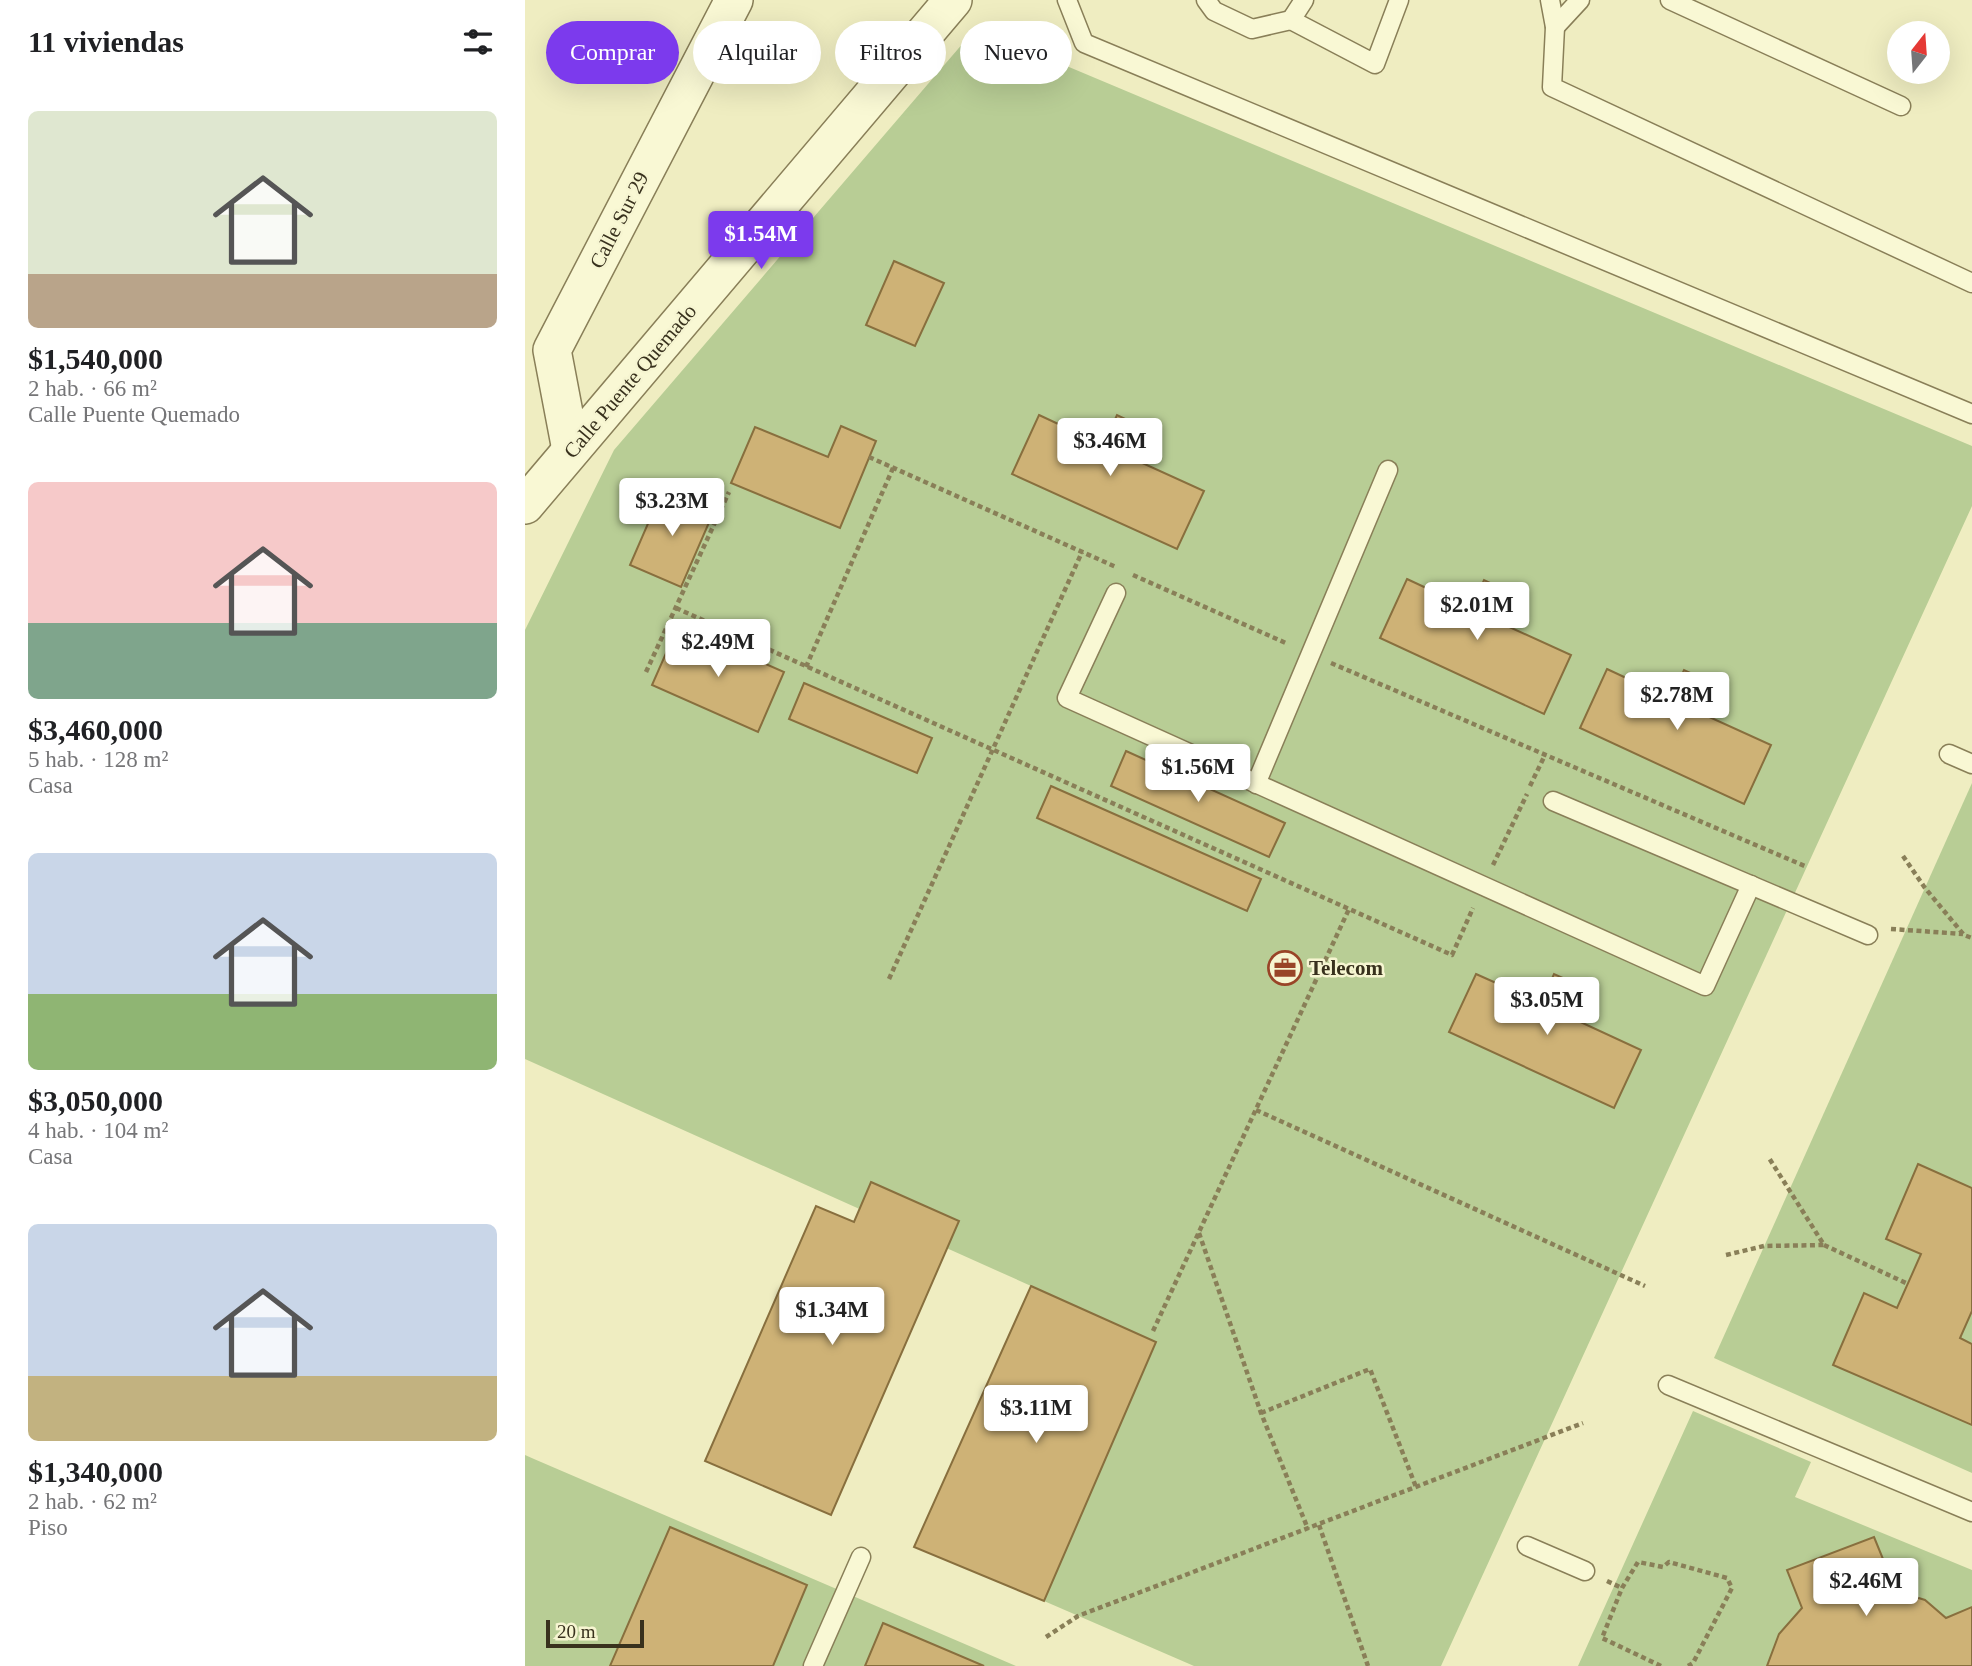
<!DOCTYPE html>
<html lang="es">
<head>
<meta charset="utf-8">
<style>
	body { margin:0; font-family:"Times New Roman",serif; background:#f2f2f2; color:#202124; height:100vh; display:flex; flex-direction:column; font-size:26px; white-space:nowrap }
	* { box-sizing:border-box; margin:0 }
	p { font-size:23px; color:#757577 }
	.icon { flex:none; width:38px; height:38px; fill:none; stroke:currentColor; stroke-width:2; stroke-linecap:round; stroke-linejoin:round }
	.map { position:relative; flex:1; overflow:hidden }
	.details { display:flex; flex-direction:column; background:#fff; width:525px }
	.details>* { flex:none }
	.banner { position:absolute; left:21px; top:21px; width:665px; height:63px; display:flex; gap:14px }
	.needle { width:46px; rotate:17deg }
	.buttons { position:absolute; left:1362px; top:21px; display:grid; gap:14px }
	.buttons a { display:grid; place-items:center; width:63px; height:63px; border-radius:50%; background:#fff; box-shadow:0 7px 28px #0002; font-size:35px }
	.scale { position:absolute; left:21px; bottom:18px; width:98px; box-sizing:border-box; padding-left:7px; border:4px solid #38311d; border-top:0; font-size:19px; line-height:24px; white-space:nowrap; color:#38311d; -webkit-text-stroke:5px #f6f5d1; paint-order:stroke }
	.price { position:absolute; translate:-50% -60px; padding:0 16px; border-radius:7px; background:#fff; color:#222; font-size:23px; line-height:46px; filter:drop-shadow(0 2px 4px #0008) }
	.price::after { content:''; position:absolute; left:50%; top:42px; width:21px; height:16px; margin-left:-10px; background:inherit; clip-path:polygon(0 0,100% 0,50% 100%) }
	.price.selected { background:#7c3aed; color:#fff }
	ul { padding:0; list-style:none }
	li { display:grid; align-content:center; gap:14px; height:371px; padding:0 28px }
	li span { display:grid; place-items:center; height:217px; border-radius:10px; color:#555 }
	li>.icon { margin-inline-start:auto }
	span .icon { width:126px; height:126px; fill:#fffc; stroke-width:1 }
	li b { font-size:30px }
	h2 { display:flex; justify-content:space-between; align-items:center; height:84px; padding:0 28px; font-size:30px }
	.tag { padding:0 24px; border-radius:32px; background:#fff; box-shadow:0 7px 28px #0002; font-size:24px; line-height:63px }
	.tag.selected { background:#7c3aed; color:#fff }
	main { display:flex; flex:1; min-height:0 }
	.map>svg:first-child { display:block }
	.green { fill:#b8cd95 }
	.building { fill:#ceb276; stroke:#886f3e; stroke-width:2 }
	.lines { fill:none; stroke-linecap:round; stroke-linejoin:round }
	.lane-casing { stroke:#897f58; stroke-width:21 }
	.street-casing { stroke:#897f58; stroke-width:40 }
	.path { stroke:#897f58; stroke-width:4.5; stroke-dasharray:5 3.5; stroke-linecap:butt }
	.lane { stroke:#f9f8d4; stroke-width:18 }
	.street { stroke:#f9f8d4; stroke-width:37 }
	.labels { text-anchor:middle; stroke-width:5; stroke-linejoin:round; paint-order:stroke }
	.street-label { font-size:21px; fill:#38311d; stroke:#f6f5d1 }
	.poi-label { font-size:21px; font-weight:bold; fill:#38311d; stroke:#f6f5d1; text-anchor:start }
</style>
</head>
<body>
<main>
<section class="details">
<h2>11 viviendas<svg class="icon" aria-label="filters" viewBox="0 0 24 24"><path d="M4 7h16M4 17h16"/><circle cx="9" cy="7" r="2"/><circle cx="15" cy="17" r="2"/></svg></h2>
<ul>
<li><span style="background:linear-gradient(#dfe7d0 75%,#b9a48a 0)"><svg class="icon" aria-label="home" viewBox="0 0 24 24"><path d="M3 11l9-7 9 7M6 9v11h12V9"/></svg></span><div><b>$1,540,000</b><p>2 hab. · 66 m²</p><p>Calle Puente Quemado</p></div></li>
<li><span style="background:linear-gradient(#f6c9c9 65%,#7fa58c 0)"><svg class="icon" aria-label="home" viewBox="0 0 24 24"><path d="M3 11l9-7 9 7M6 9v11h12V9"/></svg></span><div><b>$3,460,000</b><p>5 hab. · 128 m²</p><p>Casa</p></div></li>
<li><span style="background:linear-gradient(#c9d6e8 65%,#8fb573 0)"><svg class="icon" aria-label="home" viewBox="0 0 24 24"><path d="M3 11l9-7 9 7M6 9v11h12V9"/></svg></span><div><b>$3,050,000</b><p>4 hab. · 104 m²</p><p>Casa</p></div></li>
<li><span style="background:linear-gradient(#c9d6e8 70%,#c2b280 0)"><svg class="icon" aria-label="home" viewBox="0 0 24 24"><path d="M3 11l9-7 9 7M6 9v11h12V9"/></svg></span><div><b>$1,340,000</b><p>2 hab. · 62 m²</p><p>Piso</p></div></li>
</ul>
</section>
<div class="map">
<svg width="1447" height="1666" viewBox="0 0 1447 1666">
	<rect width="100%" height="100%" fill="#efedc1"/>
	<g class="green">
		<polygon points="451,28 1447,446 1447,506 916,1666 669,1666 519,1601 631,1342 0,1059 0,630 89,450"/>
		<polygon points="1447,783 1447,1473 1189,1358"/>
		<polygon points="1168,1411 1286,1462 1270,1497 1447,1570 1447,1666 1053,1666"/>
		<polygon points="0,1455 9,1459 491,1666 0,1666"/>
	</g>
	<g class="building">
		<polygon points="369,261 419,283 390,346 341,325"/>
		<polygon points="514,415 578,445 592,415 628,432 615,462 679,491 652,549 487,474"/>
		<polygon points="316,426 351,441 315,528 206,483 230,427 303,457"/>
		<polygon points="138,489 189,511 156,587 105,565"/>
		<polygon points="882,579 946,609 959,580 995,597 982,626 1046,655 1019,714 855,638"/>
		<polygon points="153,626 259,672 233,732 127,685"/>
		<polygon points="1082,669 1146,699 1159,670 1196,687 1182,716 1246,745 1219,804 1055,728"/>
		<polygon points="279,683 407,738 392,773 264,719"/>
		<polygon points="601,751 760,823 744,857 586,786"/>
		<polygon points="526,786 736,879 722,911 512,818"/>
		<polygon points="951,974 1016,1003 1029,974 1065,990 1051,1020 1116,1050 1089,1108 924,1032"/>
		<polygon points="1393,1164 1447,1188 1447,1311 1435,1338 1447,1344 1447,1425 1308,1365 1339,1293 1372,1308 1396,1254 1361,1239"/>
		<polygon points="346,1182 434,1221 306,1515 180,1461 291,1206 329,1222"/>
		<polygon points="506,1286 631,1342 519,1601 389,1547"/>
		<polygon points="145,1527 282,1585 248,1666 85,1666"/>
		<polygon points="1349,1537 1371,1591 1400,1600 1421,1618 1447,1607 1447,1666 1242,1666 1254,1634 1277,1608 1262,1570"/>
		<polygon points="358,1623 459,1666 340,1666"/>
	</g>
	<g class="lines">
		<g class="lane-casing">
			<g id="lane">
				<polyline points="542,0 559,43 1447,414"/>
				<polyline points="681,0 689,11 727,29 766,20 850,64 874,0"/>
				<polyline points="1025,0 1030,27 1027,87 1447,283"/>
				<polyline points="1145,0 1376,106"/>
				<polyline points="766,20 779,0"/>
				<polyline points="1030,27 1055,0"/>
				<polyline points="591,593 542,698 1180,986 1226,885"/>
				<polyline points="1424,754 1447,764"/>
				<polyline points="731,784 863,470"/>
				<polyline points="1028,801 1343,935"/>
				<polyline points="1143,1385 1447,1512"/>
				<polyline points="1002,1546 1060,1571"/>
				<polyline points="288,1666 336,1557"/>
			</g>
		</g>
		<g class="street-casing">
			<g id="street">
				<polyline points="46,450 27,350 209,0"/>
				<polyline points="0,505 428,0"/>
			</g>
		</g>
		<g class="path">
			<polyline points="344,457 591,567"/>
			<polyline points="608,575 763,644"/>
			<polyline points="151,608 927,955 948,908"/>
			<polyline points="806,663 1282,867"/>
			<polyline points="281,667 368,468"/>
			<polyline points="121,672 204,492"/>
			<polyline points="1005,786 1020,755"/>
			<polyline points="1378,856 1400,888 1439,935 1447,938"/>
			<polyline points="968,865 1002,794"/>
			<polyline points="1366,929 1438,934"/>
			<polyline points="364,979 557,552"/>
			<polyline points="731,1110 1120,1286"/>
			<polyline points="674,1233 736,1413 783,1529"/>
			<polyline points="1299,1245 1383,1284"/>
			<polyline points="1201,1255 1239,1246 1299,1245 1244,1158"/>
			<polyline points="628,1331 824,909"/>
			<polyline points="736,1413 845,1369 891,1487"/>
			<polyline points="794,1525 843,1666"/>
			<polyline points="1082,1581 1097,1588"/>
			<polyline points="521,1637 553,1616 1058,1423"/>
			<polyline points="1136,1666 1077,1638 1097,1588 1113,1562 1138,1567 1144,1562 1202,1578 1207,1588 1168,1663 1163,1666"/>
		</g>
		<use href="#lane" class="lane"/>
		<use href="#street" class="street"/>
	</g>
	<defs>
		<g id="office-ring" transform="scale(1.75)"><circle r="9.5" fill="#f6f5d1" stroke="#994427" stroke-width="1.5"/><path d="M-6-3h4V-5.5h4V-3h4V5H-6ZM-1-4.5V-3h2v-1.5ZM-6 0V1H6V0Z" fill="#994427"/></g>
	</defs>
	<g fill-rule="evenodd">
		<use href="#office-ring" x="760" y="968"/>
	</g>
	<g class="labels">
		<g class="street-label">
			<text transform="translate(94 220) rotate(-63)" y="7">Calle Sur 29</text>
			<text transform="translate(105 381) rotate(-50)" y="7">Calle Puente Quemado</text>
		</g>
		<g class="poi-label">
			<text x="784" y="975">Telecom</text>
		</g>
	</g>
</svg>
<div class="buttons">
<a><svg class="needle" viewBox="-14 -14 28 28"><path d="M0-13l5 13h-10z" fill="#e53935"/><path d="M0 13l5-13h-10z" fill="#757577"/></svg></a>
</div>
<div class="scale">20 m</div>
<b class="price selected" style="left:236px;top:271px">$1.54M</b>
<b class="price" style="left:585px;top:478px">$3.46M</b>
<b class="price" style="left:147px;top:538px">$3.23M</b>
<b class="price" style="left:952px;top:642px">$2.01M</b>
<b class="price" style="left:193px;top:679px">$2.49M</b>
<b class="price" style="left:1152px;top:732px">$2.78M</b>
<b class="price" style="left:673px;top:804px">$1.56M</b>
<b class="price" style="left:1022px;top:1037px">$3.05M</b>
<b class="price" style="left:307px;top:1347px">$1.34M</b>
<b class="price" style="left:511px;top:1445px">$3.11M</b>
<b class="price" style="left:1341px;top:1618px">$2.46M</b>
<div class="banner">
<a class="tag selected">Comprar</a>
<a class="tag">Alquilar</a>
<a class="tag">Filtros</a>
<a class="tag">Nuevo</a>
</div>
</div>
</main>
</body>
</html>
